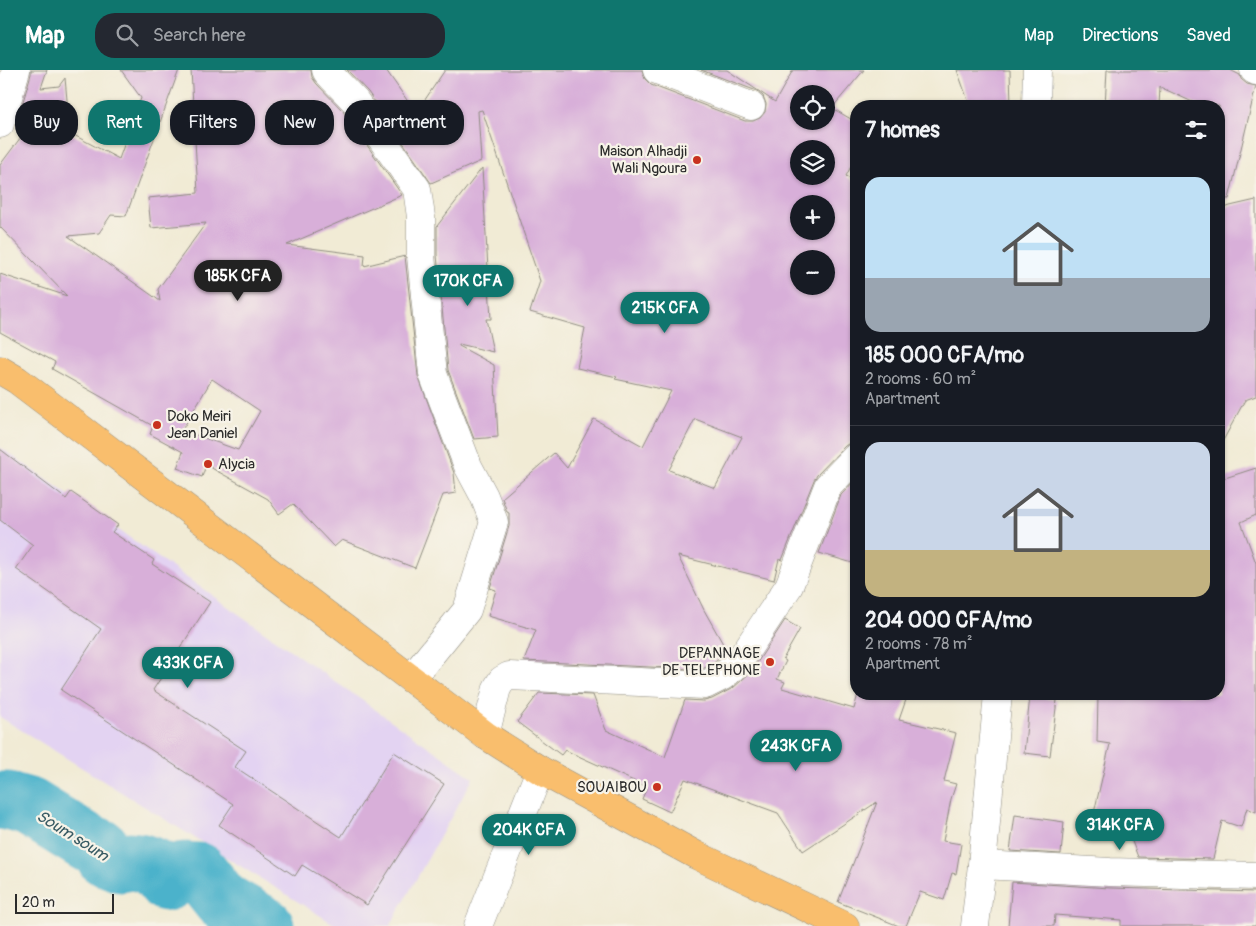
<!DOCTYPE html>
<html lang="en">
<head>
<meta charset="utf-8">
<style>
	body { margin:0; font-family:Pangolin,sans-serif; background:#242831; color:#f1f3f6; height:100vh; display:flex; flex-direction:column; font-size:19px; white-space:nowrap }
	* { box-sizing:border-box; margin:0 }
	p { font-size:16px; color:#9ea1a6 }
	.icon { flex:none; width:28px; height:28px; fill:none; stroke:currentColor; stroke-width:2; stroke-linecap:round; stroke-linejoin:round }
	.map { position:relative; flex:1; overflow:hidden }
	.drawer { position:absolute; left:850px; top:30px; width:375px; height:600px; display:flex; flex-direction:column; background:#171b24; border-radius:20px; box-shadow:0 1px 4px #0004 }
	.drawer>* { flex:none }
	.hud { position:absolute; left:15px; top:30px; width:475px; height:45px; display:flex; gap:10px }
	.buttons { position:absolute; left:790px; top:15px; display:grid; gap:10px }
	.buttons a { display:grid; place-items:center; width:45px; height:45px; border-radius:50%; background:#171b24; box-shadow:0 1px 4px #0004; font-size:25px }
	.scale { position:absolute; left:15px; bottom:12px; width:99px; box-sizing:border-box; padding-left:5px; border:2px solid #2b2b2b; border-top:0; font-size:14px; line-height:18px; white-space:nowrap; color:#2b2b2b; -webkit-text-stroke:4px #f7f3e8; paint-order:stroke }
	.price { position:absolute; translate:-50% -42px; padding:0 11px; border-radius:18px; background:#0f766e; color:#fff; font-size:16px; line-height:32px; filter:drop-shadow(0 1px 2px #0008) }
	.price::after { content:''; position:absolute; left:50%; top:30px; width:15px; height:11px; margin-left:-8px; background:inherit; clip-path:polygon(0 0,100% 0,50% 100%) }
	.price.active { background:#222; color:#fff }
	ul { padding:0; list-style:none }
	li { display:grid; align-content:center; gap:10px; height:265px; padding:0 15px }
	li+li { border-top:1px solid #363941 }
	li span { display:grid; place-items:center; height:155px; border-radius:15px; color:#555 }
	li>.icon { margin-inline-start:auto }
	span .icon { width:90px; height:90px; fill:#fffc; stroke-width:1 }
	li b { font-size:21px }
	h2 { display:flex; justify-content:space-between; align-items:center; height:60px; padding:0 15px; font-size:21px }
	.tag { padding:0 18px; border-radius:20px; background:#171b24; box-shadow:0 1px 4px #0004; font-size:18px; line-height:45px }
	.tag.active { background:#0f766e; color:#fff }
	header { display:flex; align-items:center; gap:30px; box-sizing:border-box; height:70px; padding:0 25px; background:#0f766e; color:#fff }
	header strong { font-size:24px }
	nav { display:flex; gap:28px; margin-inline-start:auto; font-size:18px }
	.search { width:350px; height:45px; background:#242831; display:flex; align-items:center; gap:12px; box-sizing:border-box; padding:0 18px; border-radius:20px; color:#9ea1a6; font-size:19px }
	.map>svg:first-child { display:block }
	.built { fill:#e3d3f2 }
	.lines { fill:none; stroke-linecap:round; stroke-linejoin:round }
	.river { stroke:#4cb2cb; stroke-width:59 }
	.building { fill:#d8afd9; fill-rule:evenodd }
	.street-casing { stroke:#8e8b80; stroke-width:29 }
	.primary-casing { stroke:#8e8b80; stroke-width:29 }
	.street { stroke:#fff; stroke-width:28 }
	.primary { stroke:#f9be6d; stroke-width:28 }
	.poi-dot { fill:#c8321e; stroke:#f7f3e8; stroke-width:2 }
	.labels { text-anchor:middle; stroke-width:4.5; stroke-linejoin:round; paint-order:stroke }
	.poi-label { font-size:15px; fill:#2b2b2b; stroke:#f7f3e8; text-anchor:end }
	.water-label { font-size:16px; font-style:italic; fill:#375a63; stroke:#f7f3e8 }
</style>
</head>
<body>
<header>
<strong>Map</strong>
<div class="search"><svg class="icon" aria-label="search" viewBox="0 0 24 24"><circle cx="10" cy="10" r="6"/><path d="M15 15l6 6"/></svg>Search here</div>
<nav><a>Map</a><a>Directions</a><a>Saved</a></nav>
</header>
<div class="map">
<svg width="1256" height="856" viewBox="0 0 1256 856">
	<rect width="100%" height="100%" fill="#f7f3e8"/>
	<filter id="ink" filterUnits="userSpaceOnUse"><feTurbulence type="fractalNoise" baseFrequency=".02" numOctaves="2"/><feDisplacementMap in="SourceGraphic" scale="10" xChannelSelector="R" yChannelSelector="G"/><feConvolveMatrix kernelMatrix="1 2 1 2 8 2 1 2 1" color-interpolation-filters="sRGB"/></filter>
	<filter id="wash" filterUnits="userSpaceOnUse"><feTurbulence type="fractalNoise" baseFrequency=".0096" numOctaves="4" result="noise"/><feDisplacementMap in="SourceGraphic" scale="20" xChannelSelector="R" yChannelSelector="G"/><feGaussianBlur stdDeviation="1.12" result="paint"/><feColorMatrix in="noise" values="0 0 0 0 0 0 0 0 0 0 0 0 0 0 0 0 0 1.4 0 .05"/><feComposite in="paint" operator="in"/></filter>
	<g filter="url(#wash)">
		<rect width="100%" height="100%" fill="#f1ebd5"/>
		<polygon class="built" points="0,377 473,708 390,856 337,856 0,647"/>
		<g class="lines">
			<path class="river" d="M0,731H8L29,737L86,772L101,778L105,787L121,793L130,791L139,792L154,797L166,812C173,810 174,805 181,802C185,800 193,802 199,802L222,831L265,856"/>
		</g>
		<g id="blocks">
			<g class="building">
				<path d="M31,0H47L41,18L59,16L65,8L70,63L119,89L141,28L121,0H179L126,146L111,145L99,163L68,166L160,231L158,219L206,153L151,158L148,128L198,123L191,0H311L312,7L316,13L343,41L402,125L287,175L365,185L364,196L405,186L418,306L454,403L456,423L443,425L415,498L342,470L334,477L293,434L279,444L268,429L206,395L202,407L177,398L183,382L150,364L153,356L52,299L55,292L0,262V204L67,226L0,157V95L36,47L20,42L31,4ZM212,309L260,341L238,380L182,360Z"/>
				<path d="M347,0H386L416,43L445,0H642L645,9L651,15L745,51H753L760,48L765,42L766,34L763,26L757,21L701,0H727L775,32L793,0H864L832,38L856,52V87L846,106L856,114V372H851L845,376L817,405L814,410L782,490L779,489L774,510L678,486L704,540L727,581L714,593L702,599H695L696,598L691,599L524,591L536,560L488,546L496,520L490,518L509,456V443L507,442L502,428L554,383L567,398L594,349L643,376L671,321L615,309L617,307L577,298L585,258L530,242L540,211L482,40L478,41L481,91L431,113L368,22ZM799,24H826V51H799ZM799,79H826V106H799ZM799,134H826V161H799ZM799,189H826V216H799ZM695,349L742,367L715,418L669,400Z"/>
				<polygon points="957,0 1010,0 1011,36 970,36"/>
				<polygon points="1107,0 1230,0 1240,5 1241,9 1247,14 1256,16 1229,129 1219,128 1219,36 1201,36 1160,17 1159,36 1105,36"/>
				<polygon points="482,98 491,249 486,249 493,282 459,274 459,276 494,295 498,367 474,369 448,300 437,185 437,156"/>
				<polygon points="1256,130 1256,326 1245,330 1219,378 1219,140 1230,136"/>
				<polygon points="0,379 66,429 71,422 118,455 112,462 154,490 152,494 210,532 153,620 246,681 235,697 341,767 394,682 444,714 367,835 302,795 295,806 219,755 233,734 61,620 101,559 16,499 33,475 0,450"/>
				<polygon points="1256,398 1256,445 1241,452 1256,493 1256,742 1247,738 1241,757 1222,751 1213,789 1138,787 1128,761 1090,760 1110,674 1097,672 1098,626 1219,624 1219,400 1222,399 1225,408"/>
				<polygon points="856,409 856,494 819,483 841,425"/>
				<polygon points="785,550 800,559 783,589 786,591 777,609 785,612 782,618 854,639 858,624 908,624 899,650 956,663 944,711 956,714 951,729 943,771 961,774 956,804 952,803 944,830 920,822 906,856 899,856 838,832 877,732 803,781 778,743 685,709 670,742 642,729 647,717 565,680 561,685 517,652 539,623 593,625 606,660 665,687 685,630 704,631 712,629 733,618 751,602"/>
				<polygon points="1030,626 1057,630 1050,686 1024,683"/>
				<polygon points="1015,745 1064,752 1061,784 1010,781"/>
				<polygon points="1012,812 1110,818 1256,822 1256,856 1121,856 1121,850 1055,845 1054,856 1008,856"/>
			</g>
		</g>
	</g>
	<g filter="url(#ink)">
		<use href="#blocks" fill-opacity="0" stroke="#8e8b80" stroke-width="1"/>
		<g class="lines">
			<g class="street-casing">
				<g id="street">
					<polyline points="326,0 327,2 355,31 417,119 421,147 421,186 433,304 468,396 484,426 494,452 467,540 411,609"/>
					<polyline points="657,0 751,36"/>
					<polyline points="1254,0 1256,1"/>
					<polyline points="1036,36 1037,0"/>
					<polyline points="0,54 16,0"/>
					<polyline points="485,665 497,618 502,610 509,606 705,615 723,606 738,593 789,516 828,416 856,387"/>
					<polyline points="982,795 1110,802 1256,806"/>
					<polyline points="478,856 540,700"/>
					<polyline points="975,856 982,795 998,624"/>
				</g>
			</g>
			<g class="primary-casing">
				<polyline id="primary" points="0,300 17,310 485,665 540,700 696,785 845,856"/>
			</g>
			<use href="#street" class="street"/>
			<use href="#primary" class="primary"/>
		</g>
	</g>
	<g class="poi-dot">
		<circle cx="697" cy="90" r="5"/>
		<circle cx="157" cy="355" r="5"/>
		<circle cx="208" cy="394" r="5"/>
		<circle cx="770" cy="592" r="5"/>
		<circle cx="657" cy="717" r="5"/>
	</g>
	<g class="labels">
		<g class="poi-label">
			<text x="687" y="86">Maison Alhadji<tspan x="687" dy="17">Wali Ngoura</tspan></text>
			<text x="167" y="351" text-anchor="start">Doko Meiri<tspan x="167" dy="17">Jean Daniel</tspan></text>
			<text x="218" y="399" text-anchor="start">Alycia</text>
			<text x="760" y="588">DEPANNAGE<tspan x="760" dy="17">DE TELEPHONE</tspan></text>
			<text x="647" y="722">SOUAIBOU</text>
		</g>
		<g class="water-label">
			<text transform="translate(73 765) rotate(32)" y="6">Soum soum</text>
		</g>
	</g>
</svg>
<div class="buttons">
<a><svg class="icon" aria-label="locate" viewBox="0 0 24 24"><circle cx="12" cy="12" r="6"/><path d="M12 2v4M12 18v4M2 12h4M18 12h4"/></svg></a>
<a><svg class="icon" aria-label="layers" viewBox="0 0 24 24"><path d="M12 4l9 5-9 5-9-5zM3 14l9 5 9-5"/></svg></a>
<a>+</a>
<a>−</a>
</div>
<div class="scale">20 m</div>
<b class="price active" style="left:238px;top:232px">185K CFA</b>
<b class="price" style="left:468px;top:237px">170K CFA</b>
<b class="price" style="left:665px;top:264px">215K CFA</b>
<b class="price" style="left:188px;top:619px">433K CFA</b>
<b class="price" style="left:796px;top:702px">243K CFA</b>
<b class="price" style="left:1120px;top:781px">314K CFA</b>
<b class="price" style="left:529px;top:786px">204K CFA</b>
<div class="hud">
<a class="tag">Buy</a>
<a class="tag active">Rent</a>
<a class="tag">Filters</a>
<a class="tag">New</a>
<a class="tag">Apartment</a>
</div>
<section class="drawer">
<h2>7 homes<svg class="icon" aria-label="filters" viewBox="0 0 24 24"><path d="M4 7h16M4 17h16"/><circle cx="9" cy="7" r="2"/><circle cx="15" cy="17" r="2"/></svg></h2>
<ul>
<li><span style="background:linear-gradient(#bfe0f5 65%,#9aa5b1 0)"><svg class="icon" aria-label="home" viewBox="0 0 24 24"><path d="M3 11l9-7 9 7M6 9v11h12V9"/></svg></span><div><b>185 000 CFA/mo</b><p>2 rooms · 60 m²</p><p>Apartment</p></div></li>
<li><span style="background:linear-gradient(#c9d6e8 70%,#c2b280 0)"><svg class="icon" aria-label="home" viewBox="0 0 24 24"><path d="M3 11l9-7 9 7M6 9v11h12V9"/></svg></span><div><b>204 000 CFA/mo</b><p>2 rooms · 78 m²</p><p>Apartment</p></div></li>
</ul>
</section>
</div>
</body>
</html>
